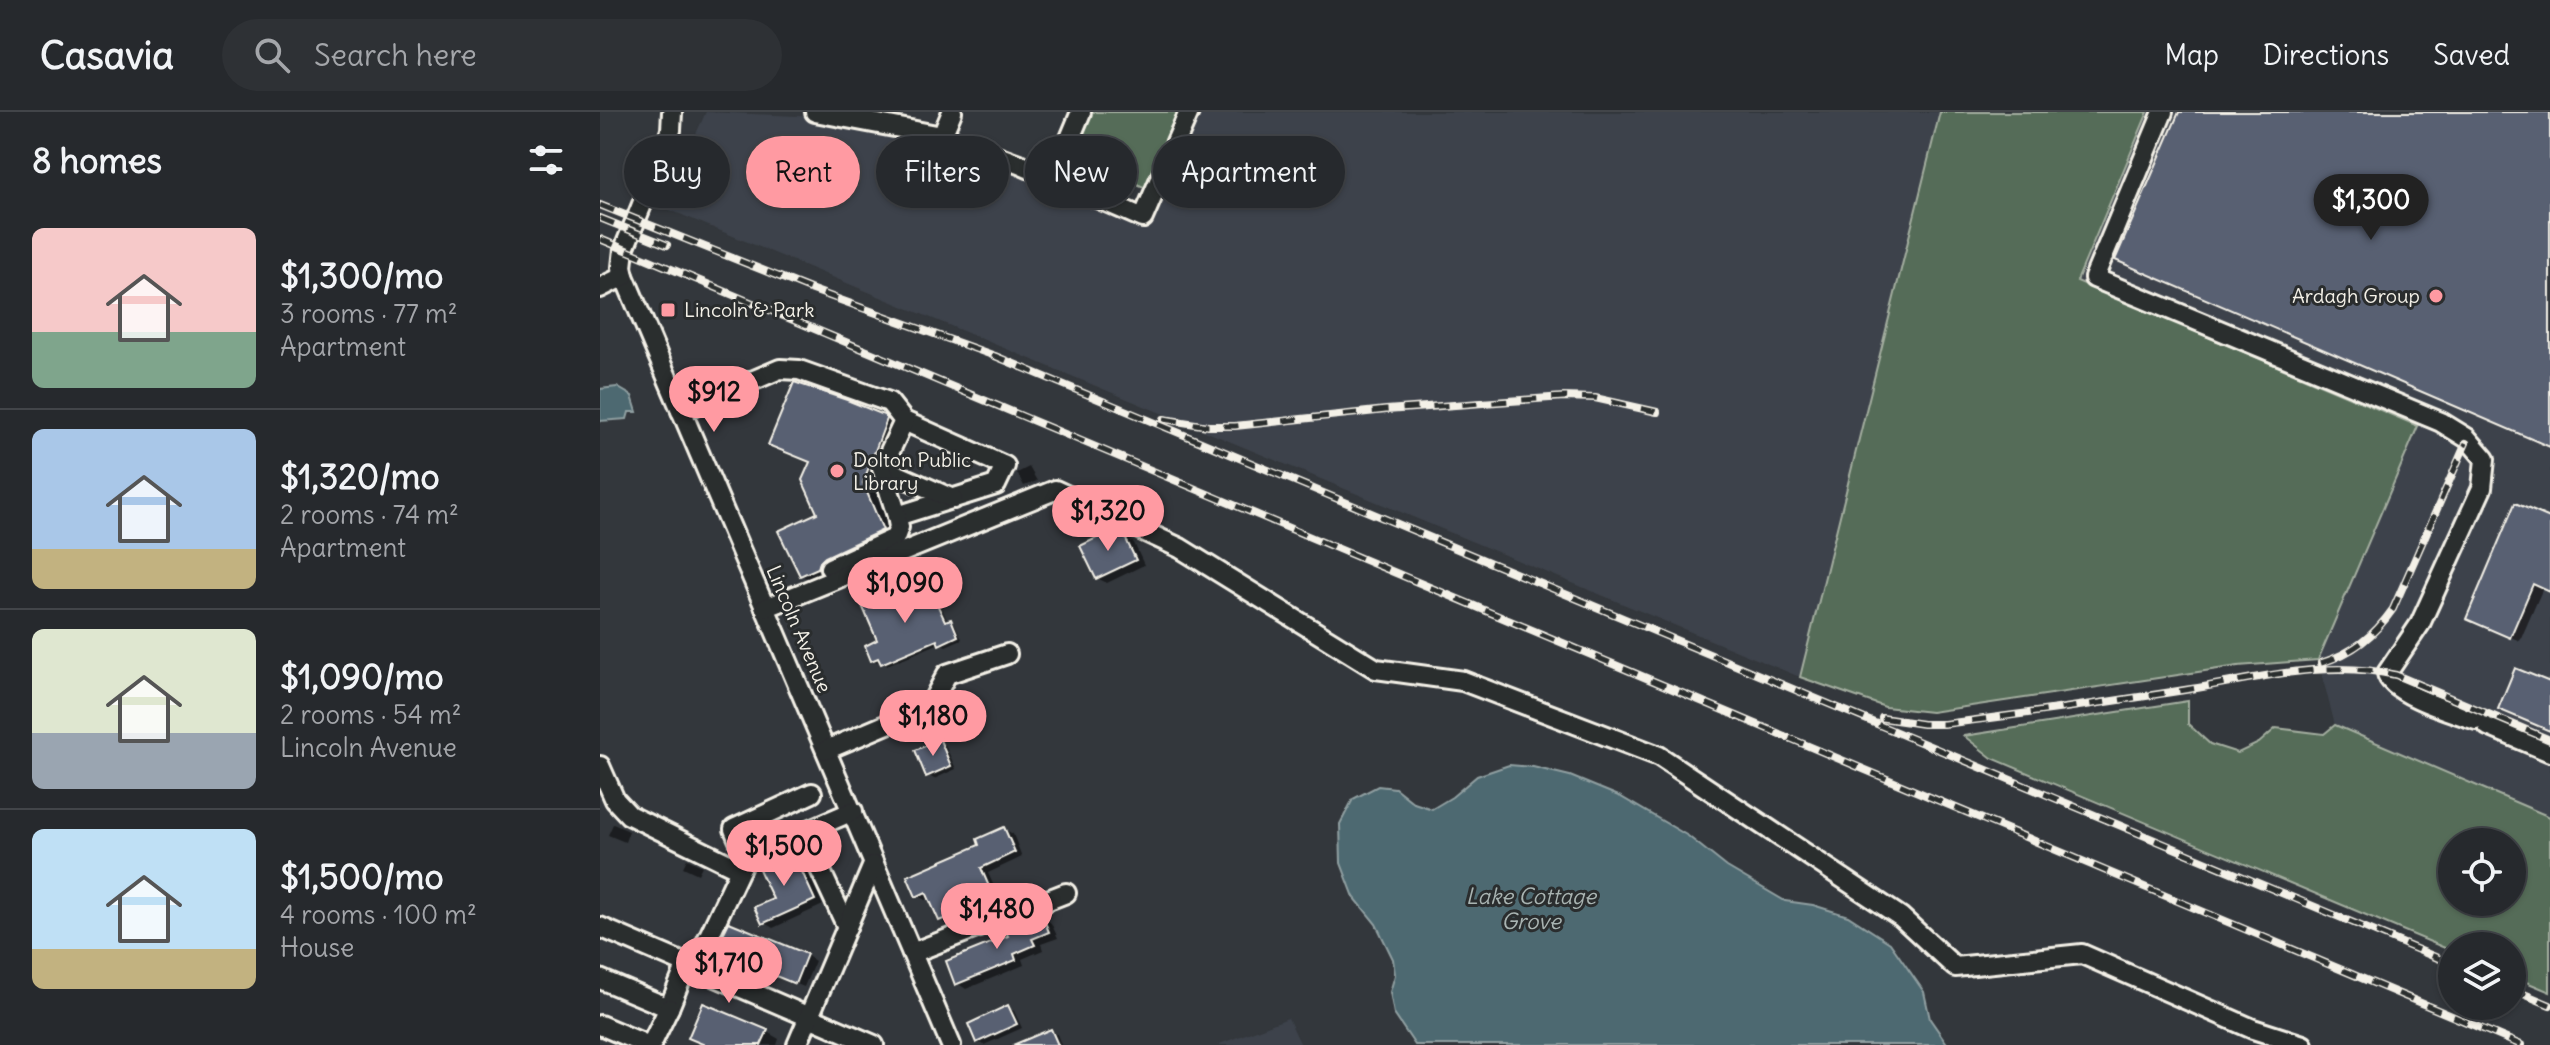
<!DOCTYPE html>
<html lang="en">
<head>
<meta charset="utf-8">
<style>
	body { margin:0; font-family:Delius,sans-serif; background:#2e3135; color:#f1f3f6; height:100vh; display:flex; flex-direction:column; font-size:30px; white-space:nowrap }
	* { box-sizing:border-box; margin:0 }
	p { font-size:26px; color:#a4a6aa }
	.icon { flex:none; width:44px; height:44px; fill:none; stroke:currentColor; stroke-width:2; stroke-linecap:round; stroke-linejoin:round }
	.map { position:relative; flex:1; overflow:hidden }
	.details { display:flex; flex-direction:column; background:#26292d; width:600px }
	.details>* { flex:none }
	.guide { position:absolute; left:24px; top:24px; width:760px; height:72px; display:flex; gap:16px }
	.tools { position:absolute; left:1838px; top:716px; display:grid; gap:16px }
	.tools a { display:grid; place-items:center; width:88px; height:88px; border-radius:50%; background:#26292d; box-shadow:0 2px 6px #0004,0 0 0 2px #424549; font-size:40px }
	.price { position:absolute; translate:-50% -68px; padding:0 18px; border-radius:28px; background:#ff9aa2; color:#111; font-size:26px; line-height:52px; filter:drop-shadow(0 2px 4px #0008) }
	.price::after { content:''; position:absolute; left:50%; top:48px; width:24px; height:18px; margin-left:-12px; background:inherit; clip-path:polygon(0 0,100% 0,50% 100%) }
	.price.current { background:#222; color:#fff }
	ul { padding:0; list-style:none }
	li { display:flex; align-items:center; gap:24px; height:200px; padding:0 32px }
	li+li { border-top:2px solid #424549 }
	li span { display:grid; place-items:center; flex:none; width:224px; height:160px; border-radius:12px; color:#555 }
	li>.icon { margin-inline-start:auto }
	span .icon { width:96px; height:96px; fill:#fffc; stroke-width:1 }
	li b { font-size:34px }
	h2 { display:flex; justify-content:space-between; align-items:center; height:96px; padding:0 32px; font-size:34px }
	.pill { padding:0 28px; border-radius:36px; background:#26292d; box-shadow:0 2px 6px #0004,0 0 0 2px #424549; font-size:28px; line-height:72px }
	.pill.current { background:#ff9aa2; color:#111 }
	header { display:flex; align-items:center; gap:48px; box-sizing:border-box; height:112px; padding:0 40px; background:#26292d; border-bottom:2px solid #424549 }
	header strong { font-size:38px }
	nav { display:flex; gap:44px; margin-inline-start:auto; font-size:28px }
	.search { width:560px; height:72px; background:#2e3135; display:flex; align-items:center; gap:20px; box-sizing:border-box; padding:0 28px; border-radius:44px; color:#a4a6aa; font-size:30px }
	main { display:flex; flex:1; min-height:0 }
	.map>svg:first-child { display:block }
	.built { fill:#3e434c }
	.green { fill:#556c58; stroke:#a4aea0; stroke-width:2; fill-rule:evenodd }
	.water { fill:#4d6971; stroke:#909fa1; stroke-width:2 }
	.shadow { fill:#0007 }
	.building { fill:#596072; stroke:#f4f1e8; stroke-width:2 }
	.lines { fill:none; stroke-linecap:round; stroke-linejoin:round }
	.minor-casing { stroke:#f4f1e8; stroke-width:24 }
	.minor { stroke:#2a2d2e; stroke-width:18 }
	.rail-casing { stroke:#f4f1e8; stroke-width:8 }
	.rail { stroke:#2a2d2e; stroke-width:5; stroke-dasharray:15; stroke-linecap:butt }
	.poi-dot { fill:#ff9aa2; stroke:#2a2d2e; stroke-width:3 }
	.labels { text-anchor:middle; stroke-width:6; stroke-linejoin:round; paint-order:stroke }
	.poi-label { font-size:20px; fill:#f4f1e8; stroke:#2a2d2e; text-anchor:start }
	.street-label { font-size:20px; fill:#f4f1e8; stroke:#2a2d2e }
	.water-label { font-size:22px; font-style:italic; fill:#a9b4b2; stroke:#2a2d2e }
</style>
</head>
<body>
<header>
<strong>Casavia</strong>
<div class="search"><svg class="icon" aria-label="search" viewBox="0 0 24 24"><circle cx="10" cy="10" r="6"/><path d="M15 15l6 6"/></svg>Search here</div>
<nav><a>Map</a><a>Directions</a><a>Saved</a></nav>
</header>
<main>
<section class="details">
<h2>8 homes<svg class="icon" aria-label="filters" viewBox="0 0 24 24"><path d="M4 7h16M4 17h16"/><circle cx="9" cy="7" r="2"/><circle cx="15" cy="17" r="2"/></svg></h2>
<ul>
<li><span style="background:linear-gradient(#f6c9c9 65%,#7fa58c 0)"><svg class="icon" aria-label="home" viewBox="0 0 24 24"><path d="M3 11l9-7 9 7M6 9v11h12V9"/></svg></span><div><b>$1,300/mo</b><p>3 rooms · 77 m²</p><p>Apartment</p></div></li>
<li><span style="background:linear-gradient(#a9c7e8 75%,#c2b280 0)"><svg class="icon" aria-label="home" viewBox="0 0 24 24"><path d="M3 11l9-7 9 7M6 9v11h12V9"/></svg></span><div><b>$1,320/mo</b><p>2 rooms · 74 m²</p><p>Apartment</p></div></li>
<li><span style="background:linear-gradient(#dfe7d0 65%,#9aa5b1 0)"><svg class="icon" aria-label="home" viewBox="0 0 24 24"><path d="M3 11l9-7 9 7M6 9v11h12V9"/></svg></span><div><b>$1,090/mo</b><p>2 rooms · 54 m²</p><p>Lincoln Avenue</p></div></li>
<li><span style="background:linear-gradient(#bfe0f5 75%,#c2b280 0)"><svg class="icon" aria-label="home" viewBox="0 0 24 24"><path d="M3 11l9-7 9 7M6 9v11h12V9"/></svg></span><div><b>$1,500/mo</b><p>4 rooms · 100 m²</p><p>House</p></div></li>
</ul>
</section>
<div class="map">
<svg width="1950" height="933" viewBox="0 0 1950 933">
	<rect width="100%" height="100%" fill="#33373c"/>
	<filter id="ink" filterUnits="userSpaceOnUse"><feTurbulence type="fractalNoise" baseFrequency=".0125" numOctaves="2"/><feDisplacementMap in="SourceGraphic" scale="16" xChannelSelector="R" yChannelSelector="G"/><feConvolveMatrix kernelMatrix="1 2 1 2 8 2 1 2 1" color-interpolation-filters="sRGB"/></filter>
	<g filter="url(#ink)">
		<g class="built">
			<polygon points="106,0 217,5 296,21 363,38 533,108 577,0 1340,0 1200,565 63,95"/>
			<polygon points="1548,0 1950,0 1950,705 1735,613 1718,548 1817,314 1476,169"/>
			<polygon points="688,906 701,933 617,933"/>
		</g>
		<g class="green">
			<polygon points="486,0 578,0 546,76 468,42"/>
			<polygon points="1340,0 1548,0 1477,169 1818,314 1718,548 1638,554 1331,600 1285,595 1200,565"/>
			<path d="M1588,589V612L1610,632L1638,641L1659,631L1676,616L1724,622L1735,613L1950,705V880L1912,864V834H1852V839L1392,646L1364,624ZM1852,730H1912V790H1852Z"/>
		</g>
		<g class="water">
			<polygon points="17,275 32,284 37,300 29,300 27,307 0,309 0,277"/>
			<polygon points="909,653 933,655 970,664 1021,685 1088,724 1127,755 1185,789 1213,793 1248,804 1290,831 1324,880 1330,907 1348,933 815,933 794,902 790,880 795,863 793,847 776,812 754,785 741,751 740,712 753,687 778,674 795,676 814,691 832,697 852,685 877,664"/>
		</g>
		<g class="shadow">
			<polygon points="283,304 299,316 275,379 295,426 214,470 201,463 219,402"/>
			<polygon points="429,355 437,369 424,374 417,361"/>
			<polygon points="1950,408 1950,479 1943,476 1920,529 1877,511"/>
			<polygon points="523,425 534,431 544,453 507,471 497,466"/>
			<polygon points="291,481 296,483 301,495 331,481 336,484 348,510 355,512 362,527 346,534 340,531 287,553 281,549 278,550 273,548"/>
			<polygon points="339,630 345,633 356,657 334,667 328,663"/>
			<polygon points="13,712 29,719 25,730 8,723"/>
			<polygon points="404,717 413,722 422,745 388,761 401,790 349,813 341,808 331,786 326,788 317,783"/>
			<polygon points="193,742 202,747 223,793 173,816 163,810 175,788"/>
			<polygon points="87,747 102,754 98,762 83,755"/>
			<polygon points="442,805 451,811 458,826 441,832 443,838 422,847 424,853 366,877 357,871 410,825"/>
			<polygon points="206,843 215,849 204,875 127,844"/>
			<polygon points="408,896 414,899 422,916 384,933 378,930"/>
			<polygon points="451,919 457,922 461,933 423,933"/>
			<polygon points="167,920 179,927 177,933 105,933"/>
		</g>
		<g class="building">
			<polygon points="1579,0 1950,0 1950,335 1515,148"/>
			<polygon points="194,270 247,288 284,303 287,307 263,371 283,418 225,445 220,450 218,456 200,464 178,419 217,401 202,368 210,350 168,333"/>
			<polygon points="1915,391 1950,406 1950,480 1933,472 1910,526 1866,507"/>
			<polygon points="513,418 524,423 536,448 496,467 480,434"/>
			<polygon points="291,478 298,494 331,479 345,509 351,507 358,524 339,533 337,528 281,552 278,546 271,549 265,534 277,528 261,491"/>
			<polygon points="1915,556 1950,570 1950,619 1898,597"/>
			<polygon points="340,628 351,654 326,665 315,638"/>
			<polygon points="404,715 415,740 381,756 394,786 339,809 326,780 316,785 307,764 379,733 377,727"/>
			<polygon points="193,740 215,788 162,812 154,795 173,787 158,755"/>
			<polygon points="442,803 449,820 432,827 435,833 414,842 416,848 355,873 346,849 408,824 405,818"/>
			<polygon points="129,810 207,842 195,872 115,839"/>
			<polygon points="103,891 168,918 161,933 105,933 88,926"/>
			<polygon points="408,893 417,912 376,931 368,912"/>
			<polygon points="451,917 458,933 413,933"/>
		</g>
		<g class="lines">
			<g class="minor-casing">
				<g id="minor">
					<polyline points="72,0 71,18 66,33 24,137 22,155 24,164 351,933"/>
					<polyline points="215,0 342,24 419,52 543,106 589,0"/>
					<path d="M1563,0L1494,166L1841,310L1867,326L1885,347L1882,376L1820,512L1787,561C1790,582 1856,601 1876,608"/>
					<polyline points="342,24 352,0"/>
					<polyline points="453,67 481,0"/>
					<polyline points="0,176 24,164"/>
					<polyline points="81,299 180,257 199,258 289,290 304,309 405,354 396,373 297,404 299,415 295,426 230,456"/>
					<polyline points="282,356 353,387"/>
					<polyline points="297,404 282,356 304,309"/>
					<polyline points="165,496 455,378 580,436 776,557 863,569 1059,644 1301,805 1355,855 1482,842 1653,917 1703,933"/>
					<polyline points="1888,614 1950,640"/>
					<polyline points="226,638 330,594 347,562 407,542"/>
					<polyline points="0,654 15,688 29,703 139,757"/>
					<polyline points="212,681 134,717 146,745 253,699"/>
					<polyline points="203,721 247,815"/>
					<polyline points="0,815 274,933"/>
					<polyline points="312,841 466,781"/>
					<polyline points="94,856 145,747"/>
					<polyline points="0,867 69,896 87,852"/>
					<polyline points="0,913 47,933"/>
					<polyline points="51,933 69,896"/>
					<polyline points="197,933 273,753"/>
				</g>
			</g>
			<use href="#minor" class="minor"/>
			<g class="rail-casing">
				<g id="rail">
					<polyline points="0,93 210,177 395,244 1852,852"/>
					<polyline points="0,106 67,133"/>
					<polyline points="0,127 1921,933"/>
					<polyline points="564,307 608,314 635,314 786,298 964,285 995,286 1057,300"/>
					<path d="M1721,551C1753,541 1774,524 1793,497L1866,331"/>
					<path d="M1282,606L1323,612H1344C1426,602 1509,590 1591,577C1659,566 1728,547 1796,563L1950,628"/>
					<polyline points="1912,877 1950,893"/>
				</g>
			</g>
			<use href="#rail" class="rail"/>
		</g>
	</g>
	<g class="poi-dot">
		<circle cx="1836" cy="184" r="8"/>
		<rect x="60" y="190" width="16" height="16" rx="4"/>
		<circle cx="237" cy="359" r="8"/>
	</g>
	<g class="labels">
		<g class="poi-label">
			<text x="1820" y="191" text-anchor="end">Ardagh Group</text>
			<text x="84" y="205">Lincoln &amp; Park</text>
			<text x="253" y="355">Dolton Public<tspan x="253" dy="23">Library</tspan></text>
		</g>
		<g class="street-label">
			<text transform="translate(199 517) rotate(67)" y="7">Lincoln Avenue</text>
		</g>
		<g class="water-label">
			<text x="931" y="792">Lake Cottage<tspan x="931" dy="25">Grove</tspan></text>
		</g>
	</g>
</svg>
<div class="tools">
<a><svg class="icon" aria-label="locate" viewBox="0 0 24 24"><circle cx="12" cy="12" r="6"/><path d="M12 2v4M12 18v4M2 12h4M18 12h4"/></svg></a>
<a><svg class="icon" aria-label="layers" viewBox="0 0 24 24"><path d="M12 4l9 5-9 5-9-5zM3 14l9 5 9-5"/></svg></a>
</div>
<b class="price current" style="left:1771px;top:130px">$1,300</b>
<b class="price" style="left:114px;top:322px">$912</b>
<b class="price" style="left:508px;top:441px">$1,320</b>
<b class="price" style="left:305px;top:513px">$1,090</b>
<b class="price" style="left:333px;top:646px">$1,180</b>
<b class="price" style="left:184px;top:776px">$1,500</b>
<b class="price" style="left:397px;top:839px">$1,480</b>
<b class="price" style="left:129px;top:893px">$1,710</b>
<div class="guide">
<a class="pill">Buy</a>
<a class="pill current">Rent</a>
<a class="pill">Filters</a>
<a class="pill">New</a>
<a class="pill">Apartment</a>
</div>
</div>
</main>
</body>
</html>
